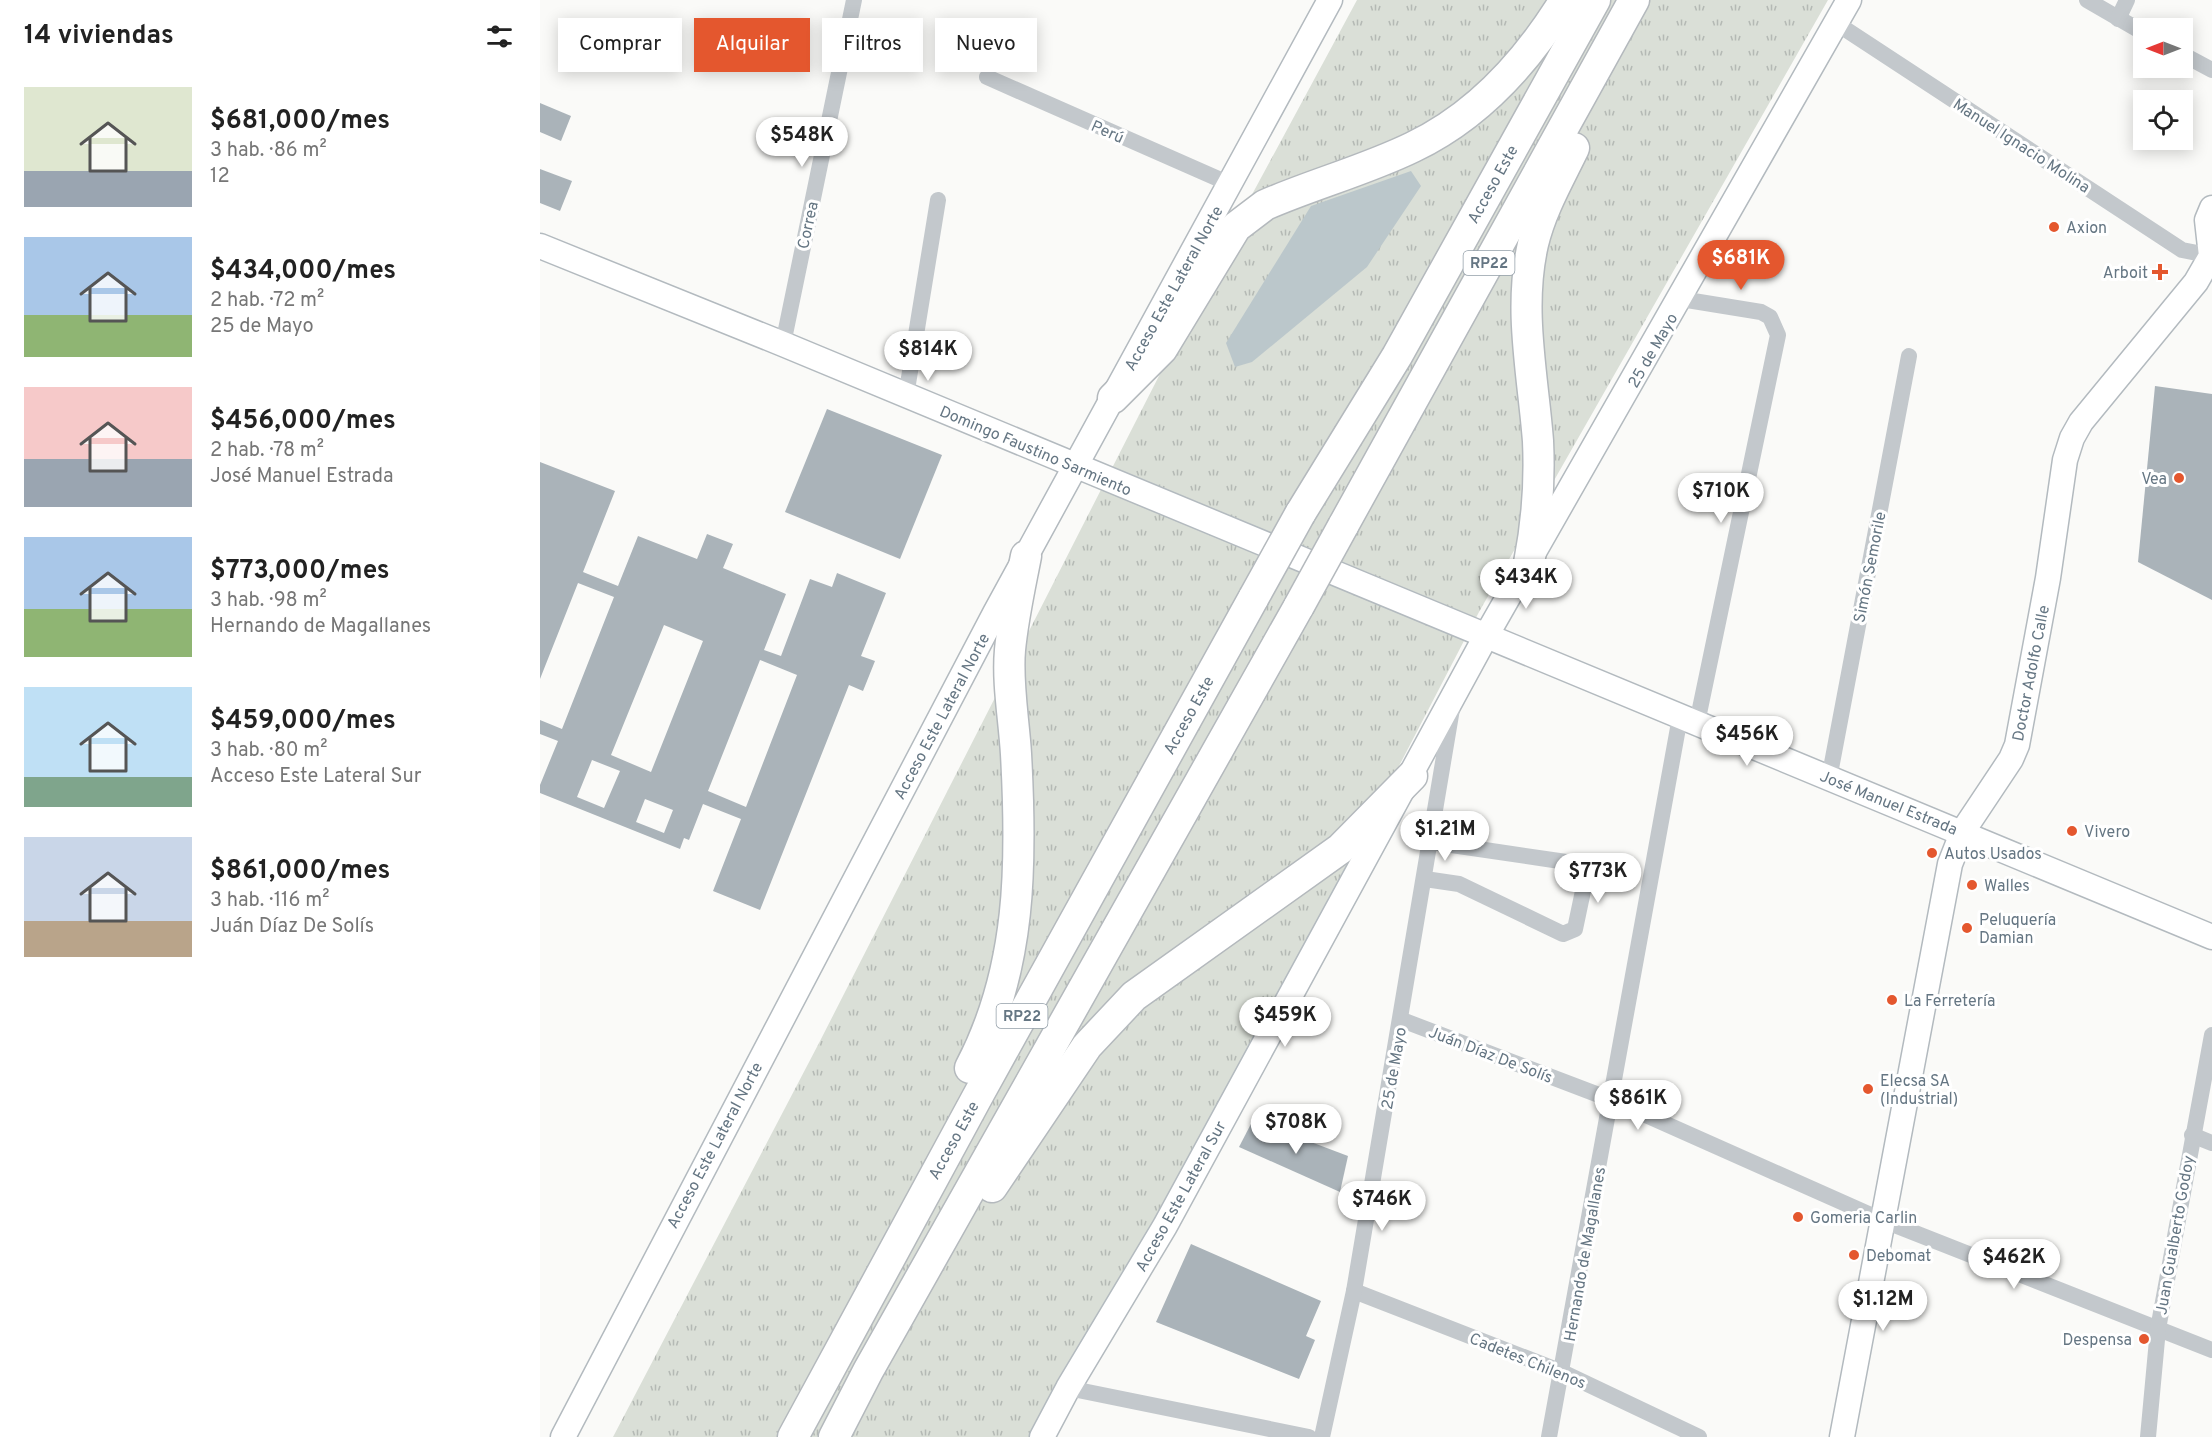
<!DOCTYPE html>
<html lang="es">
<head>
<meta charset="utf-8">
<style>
	body { margin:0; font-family:Overpass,sans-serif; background:#f2f2f2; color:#222; height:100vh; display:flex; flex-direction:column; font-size:22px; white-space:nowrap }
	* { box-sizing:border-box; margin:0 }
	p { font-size:20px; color:#767676 }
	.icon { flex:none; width:33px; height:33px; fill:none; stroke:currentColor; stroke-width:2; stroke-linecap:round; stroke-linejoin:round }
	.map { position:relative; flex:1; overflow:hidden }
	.panel { display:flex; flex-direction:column; background:#fff; width:540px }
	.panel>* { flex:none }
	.top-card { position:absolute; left:18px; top:18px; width:570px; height:54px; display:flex; gap:12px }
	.needle { width:39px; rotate:270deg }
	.fabs { position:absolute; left:1593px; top:18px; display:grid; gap:12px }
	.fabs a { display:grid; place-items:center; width:60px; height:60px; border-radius:0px; background:#fff; box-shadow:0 3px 15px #0003; font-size:30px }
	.price { position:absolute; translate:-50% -51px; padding:0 14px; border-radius:21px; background:#fff; color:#222; font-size:20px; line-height:39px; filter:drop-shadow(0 2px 3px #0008) }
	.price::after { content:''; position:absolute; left:50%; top:36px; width:18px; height:14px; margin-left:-9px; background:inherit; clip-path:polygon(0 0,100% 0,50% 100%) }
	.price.selected { background:#e4572e; color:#fff }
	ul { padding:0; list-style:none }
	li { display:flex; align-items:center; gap:18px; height:150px; padding:0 24px }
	li span { display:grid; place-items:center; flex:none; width:168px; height:120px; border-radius:0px; color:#555 }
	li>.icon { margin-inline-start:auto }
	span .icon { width:72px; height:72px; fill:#fffc; stroke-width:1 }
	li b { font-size:26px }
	h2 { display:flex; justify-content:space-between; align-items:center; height:72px; padding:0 24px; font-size:26px }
	.pill { padding:0 21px; border-radius:0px; background:#fff; box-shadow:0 3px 15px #0003; font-size:21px; line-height:54px }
	.pill.selected { background:#e4572e; color:#fff }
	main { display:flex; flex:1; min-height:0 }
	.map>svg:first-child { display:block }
	.park { fill:url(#park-tufts) }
	.water { fill:#bbc7cb }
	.building { fill:#aab3b9; fill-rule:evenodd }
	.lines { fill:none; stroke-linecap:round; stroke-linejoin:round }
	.secondary-casing { stroke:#b3babf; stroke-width:27 }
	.highway-casing { stroke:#b4b9bd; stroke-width:33 }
	.street { stroke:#c3c8cc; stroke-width:16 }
	.secondary { stroke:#fff; stroke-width:24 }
	.highway { stroke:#fff; stroke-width:30 }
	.highway-bridge-casing { stroke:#b4b9bd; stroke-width:33; stroke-linecap:butt }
	.highway-bridge { stroke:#fff; stroke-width:30 }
	.poi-dot { fill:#e4572e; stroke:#fff; stroke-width:2 }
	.labels { text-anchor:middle; stroke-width:6; stroke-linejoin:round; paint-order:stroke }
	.shield { fill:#fff; stroke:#939fa8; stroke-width:1.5 }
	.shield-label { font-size:15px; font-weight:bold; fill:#657683 }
	.street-label { font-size:16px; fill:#657683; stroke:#fff }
	.poi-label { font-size:16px; fill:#657683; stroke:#fff; text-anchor:start }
</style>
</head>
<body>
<main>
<section class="panel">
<h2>14 viviendas<svg class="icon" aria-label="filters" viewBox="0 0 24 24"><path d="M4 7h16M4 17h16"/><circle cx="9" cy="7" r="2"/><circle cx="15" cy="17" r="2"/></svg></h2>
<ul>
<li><span style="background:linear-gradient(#dfe7d0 70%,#9aa5b1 0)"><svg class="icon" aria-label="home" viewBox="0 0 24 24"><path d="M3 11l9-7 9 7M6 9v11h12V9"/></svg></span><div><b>$681,000/mes</b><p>3 hab. · 86 m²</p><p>12</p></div></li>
<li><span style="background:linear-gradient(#a9c7e8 65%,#8fb573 0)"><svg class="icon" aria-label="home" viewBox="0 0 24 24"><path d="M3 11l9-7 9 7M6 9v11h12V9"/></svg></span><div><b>$434,000/mes</b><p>2 hab. · 72 m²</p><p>25 de Mayo</p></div></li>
<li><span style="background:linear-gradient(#f6c9c9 60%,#9aa5b1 0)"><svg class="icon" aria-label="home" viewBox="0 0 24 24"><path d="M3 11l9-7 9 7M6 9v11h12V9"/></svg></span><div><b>$456,000/mes</b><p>2 hab. · 78 m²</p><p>José Manuel Estrada</p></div></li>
<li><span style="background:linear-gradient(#a9c7e8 60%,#8fb573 0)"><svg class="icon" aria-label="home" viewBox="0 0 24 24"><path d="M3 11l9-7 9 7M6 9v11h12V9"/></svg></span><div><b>$773,000/mes</b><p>3 hab. · 98 m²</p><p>Hernando de Magallanes</p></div></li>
<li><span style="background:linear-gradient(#bfe0f5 75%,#7fa58c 0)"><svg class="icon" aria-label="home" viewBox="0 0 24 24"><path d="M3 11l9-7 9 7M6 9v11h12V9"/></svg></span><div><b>$459,000/mes</b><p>3 hab. · 80 m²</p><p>Acceso Este Lateral Sur</p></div></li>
<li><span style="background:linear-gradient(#c9d6e8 70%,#b9a48a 0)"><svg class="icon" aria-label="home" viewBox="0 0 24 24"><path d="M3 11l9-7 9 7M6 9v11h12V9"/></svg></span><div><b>$861,000/mes</b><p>3 hab. · 116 m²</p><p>Juán Díaz De Solís</p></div></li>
</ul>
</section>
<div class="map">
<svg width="1672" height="1437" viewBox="0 0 1672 1437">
	<defs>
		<pattern id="park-tufts" width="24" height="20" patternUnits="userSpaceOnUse" patternTransform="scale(1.5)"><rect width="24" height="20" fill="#dadfd7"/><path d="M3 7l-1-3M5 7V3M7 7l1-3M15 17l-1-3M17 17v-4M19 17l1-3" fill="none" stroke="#b4b9b4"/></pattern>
	</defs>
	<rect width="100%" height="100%" fill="#fafaf8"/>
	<polygon class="park" points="817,0 1288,0 939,612 620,1226 489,1437 73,1437 279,1043 702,213"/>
	<polygon class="water" points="871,171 881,186 827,267 712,362 695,367 686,343 771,206"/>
	<g class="building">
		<polygon points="0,103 31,116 21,141 0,132"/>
		<polygon points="0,169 32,181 20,211 0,203"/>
		<polygon points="1615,386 1672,394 1672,600 1598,562"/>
		<polygon points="287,409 402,455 360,559 245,512"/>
		<path d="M0,462L75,491L43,572L78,586L98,536L157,559L167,534L193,544L183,568L246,594L224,650L241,656L270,579L292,587L297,573L346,593L321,656L335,661L323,691L309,685L220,910L173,891L201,819L163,804L149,840L144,838L140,849L0,793V785L18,741L0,734V720L22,729L74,597L38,583L0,679ZM124,625L163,641L111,772L71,755ZM220,660L257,675L206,807L168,791ZM52,760L80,771L64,808L37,797ZM105,799L133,810L124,833L96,822Z"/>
		<polygon points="713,1120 808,1156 800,1192 699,1147"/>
		<polygon points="651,1244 781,1301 766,1336 775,1340 759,1379 616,1322"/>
	</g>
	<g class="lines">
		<g class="secondary-casing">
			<g id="secondary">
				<polyline points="0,246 243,344 1672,937"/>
				<polyline points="23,1437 455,613 790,0"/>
				<polyline points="502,1437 528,1388 625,1226 946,636 1309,0"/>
				<polyline points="1302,1437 1410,864 1423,831 1471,759 1477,745 1508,578 1525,460 1532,438 1541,422 1656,282 1671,256 1667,220 1672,208"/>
			</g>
		</g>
		<g class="highway-casing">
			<g id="highway">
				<path d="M573,398L622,349L696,227L725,205C773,184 826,170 873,147C938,116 988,60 1025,0"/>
				<polyline points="760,514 857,356 1055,0"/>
				<polyline points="803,526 1094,0"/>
				<path d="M989,563C997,522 1000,483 998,441C993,376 978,309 993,244C1001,210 1019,179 1034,148"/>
				<path d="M430,1068C482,969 482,862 476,754C474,720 467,683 470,650C473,618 480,587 486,556"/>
				<polyline points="452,1187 547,1046 594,996 800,849 872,776"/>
				<polyline points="253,1437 440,1092 714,597"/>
				<polyline points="294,1437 328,1371 759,606"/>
			</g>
		</g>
		<g class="street">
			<polyline points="1547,0 1604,33"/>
			<polyline points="1578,19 1587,0"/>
			<polyline points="1296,23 1642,250 1672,256"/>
			<polyline points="1642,54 1672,70"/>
			<polyline points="447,77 690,184"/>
			<polyline points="1141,299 1221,312 1230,317 1238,335 1157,723"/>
			<polyline points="243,344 314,0"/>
			<polyline points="366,396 398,200"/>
			<polyline points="1289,779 1369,356"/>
			<polyline points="885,879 919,884 1023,934 1035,929 1047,872 1040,864 891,842"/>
			<polyline points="862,1020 1072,1100 1342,1220 1672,1350"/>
			<polyline points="1652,1135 1672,1143"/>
			<polyline points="814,1291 1022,1372 1159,1437"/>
			<polyline points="528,1388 769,1437"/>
			<polyline points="782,1437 814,1291 912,709"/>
			<polyline points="1009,1437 1140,717"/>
			<polyline points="1608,1437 1618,1329 1672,1035"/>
		</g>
		<use href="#secondary" class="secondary"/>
		<use href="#highway" class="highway"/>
		<g class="highway-bridge-casing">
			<g id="highway-bridge">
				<polyline points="714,597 760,514"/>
				<polyline points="759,606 803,526"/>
			</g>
		</g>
		<use href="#highway-bridge" class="highway-bridge"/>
	</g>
	<g class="poi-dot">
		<circle cx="1514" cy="227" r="6"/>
		<path d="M1617 263h6v6h6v6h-6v6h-6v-6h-6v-6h6z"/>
		<circle cx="1639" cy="478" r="6"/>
		<circle cx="1532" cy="831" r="6"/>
		<circle cx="1392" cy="853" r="6"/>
		<circle cx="1432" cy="885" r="6"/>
		<circle cx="1427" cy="928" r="6"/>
		<circle cx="1352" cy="1000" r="6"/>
		<circle cx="1328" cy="1089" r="6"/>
		<circle cx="1258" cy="1217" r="6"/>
		<circle cx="1314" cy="1255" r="6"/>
		<circle cx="1604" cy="1339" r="6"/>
	</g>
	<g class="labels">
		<g class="shield">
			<rect x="923.5" y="251" width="51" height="24" rx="4.5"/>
			<rect x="456.5" y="1004" width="51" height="24" rx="4.5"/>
		</g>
		<g class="shield-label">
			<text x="949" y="268">RP22</text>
			<text x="482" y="1021">RP22</text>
		</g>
		<g class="street-label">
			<text transform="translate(568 131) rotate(24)" y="6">Perú</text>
			<text transform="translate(1482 145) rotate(33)" y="6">Manuel Ignacio Molina</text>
			<text transform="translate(952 184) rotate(-61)" y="6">Acceso Este</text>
			<text transform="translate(267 225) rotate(-78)" y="6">Correa</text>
			<text transform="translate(633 288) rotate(-61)" y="6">Acceso Este Lateral Norte</text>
			<text transform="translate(1112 350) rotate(-60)" y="6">25 de Mayo</text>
			<text transform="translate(496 450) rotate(23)" y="6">Domingo Faustino Sarmiento</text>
			<text transform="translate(1329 567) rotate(-79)" y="6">Simón Semorile</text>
			<text transform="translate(1490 673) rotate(-79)" y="6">Doctor Adolfo Calle</text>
			<text transform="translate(648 715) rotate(-61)" y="6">Acceso Este</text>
			<text transform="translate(401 716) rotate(-62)" y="6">Acceso Este Lateral Norte</text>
			<text transform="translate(1349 802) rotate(22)" y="6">José Manuel Estrada</text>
			<text transform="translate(951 1054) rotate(21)" y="6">Juán Díaz De Solís</text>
			<text transform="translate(853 1068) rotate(-80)" y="6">25 de Mayo</text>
			<text transform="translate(413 1140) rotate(-61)" y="6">Acceso Este</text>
			<text transform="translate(174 1145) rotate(-62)" y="6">Acceso Este Lateral Norte</text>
			<text transform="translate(640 1196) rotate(-61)" y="6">Acceso Este Lateral Sur</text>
			<text transform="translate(1634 1235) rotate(-80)" y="6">Juan Gualberto Godoy</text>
			<text transform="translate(1044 1254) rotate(-80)" y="6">Hernando de Magallanes</text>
			<text transform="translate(988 1360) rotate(22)" y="6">Cadetes Chilenos</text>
		</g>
		<g class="poi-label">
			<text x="1526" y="233">Axion</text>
			<text x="1608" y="278" text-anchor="end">Arboit</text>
			<text x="1627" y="484" text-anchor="end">Vea</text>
			<text x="1544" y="837">Vivero</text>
			<text x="1404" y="859">Autos Usados</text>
			<text x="1444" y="891">Walles</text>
			<text x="1439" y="925">Peluquería<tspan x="1439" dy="18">Damian</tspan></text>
			<text x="1364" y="1006">La Ferretería</text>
			<text x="1340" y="1086">Elecsa SA<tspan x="1340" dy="18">(Industrial)</tspan></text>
			<text x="1270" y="1223">Gomeria Carlin</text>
			<text x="1326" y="1261">Debomat</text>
			<text x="1592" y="1345" text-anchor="end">Despensa</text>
		</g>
	</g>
</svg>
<div class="fabs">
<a><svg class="needle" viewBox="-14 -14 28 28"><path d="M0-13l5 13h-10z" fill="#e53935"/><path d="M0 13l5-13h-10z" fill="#767676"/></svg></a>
<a><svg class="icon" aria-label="locate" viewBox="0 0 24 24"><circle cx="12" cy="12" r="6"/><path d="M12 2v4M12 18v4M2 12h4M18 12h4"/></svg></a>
</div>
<b class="price" style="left:262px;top:168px">$548K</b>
<b class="price selected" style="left:1201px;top:291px">$681K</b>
<b class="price" style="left:388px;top:382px">$814K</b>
<b class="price" style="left:1181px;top:524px">$710K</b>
<b class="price" style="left:986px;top:610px">$434K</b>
<b class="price" style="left:1207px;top:767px">$456K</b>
<b class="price" style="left:905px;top:862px">$1.21M</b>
<b class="price" style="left:1058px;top:904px">$773K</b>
<b class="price" style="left:745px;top:1048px">$459K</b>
<b class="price" style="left:1098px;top:1131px">$861K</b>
<b class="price" style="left:756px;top:1155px">$708K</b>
<b class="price" style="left:842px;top:1232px">$746K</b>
<b class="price" style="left:1474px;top:1290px">$462K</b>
<b class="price" style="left:1343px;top:1332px">$1.12M</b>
<div class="top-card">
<a class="pill">Comprar</a>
<a class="pill selected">Alquilar</a>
<a class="pill">Filtros</a>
<a class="pill">Nuevo</a>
</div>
</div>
</main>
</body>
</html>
